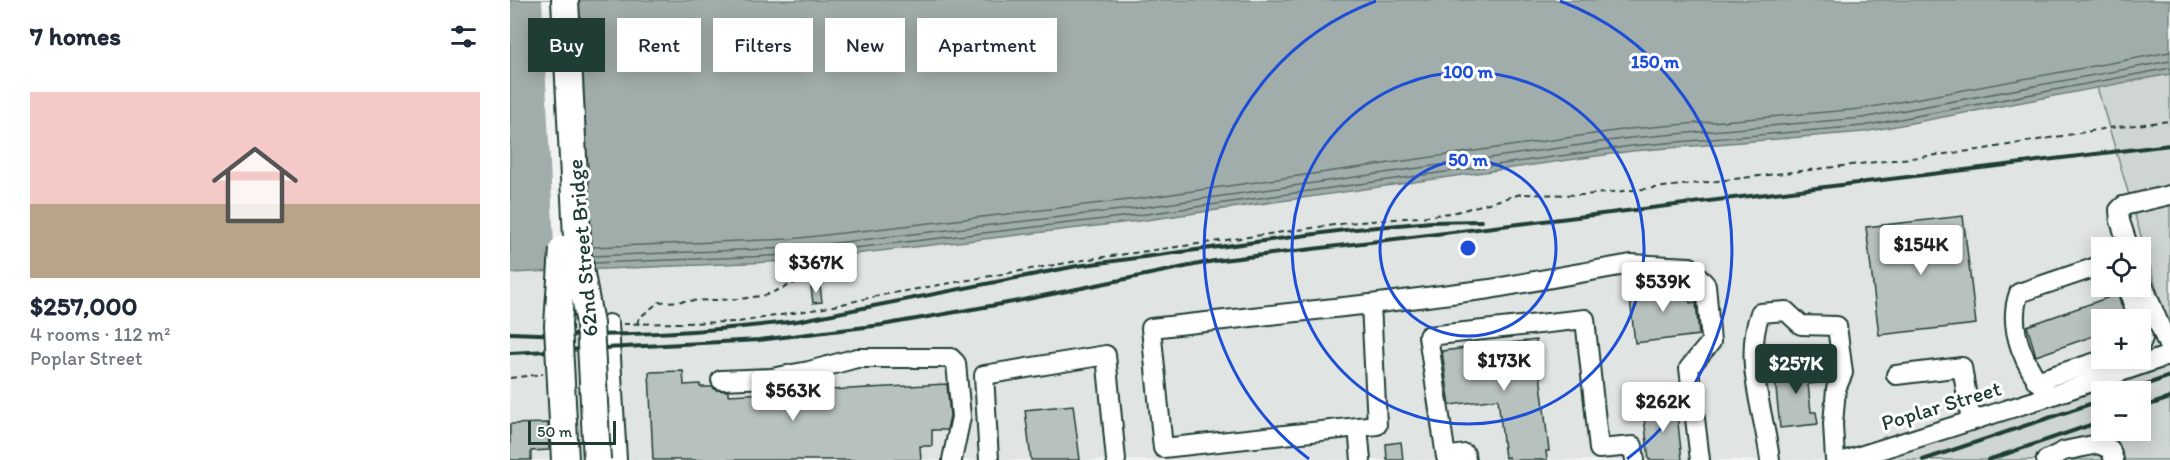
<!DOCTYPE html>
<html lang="en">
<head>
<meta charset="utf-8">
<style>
	body { margin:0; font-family:Itim,sans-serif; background:#f2f2f3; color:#1f2937; height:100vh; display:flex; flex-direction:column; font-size:22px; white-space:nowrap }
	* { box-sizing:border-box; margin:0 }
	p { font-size:20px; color:#747a83 }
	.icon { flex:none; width:33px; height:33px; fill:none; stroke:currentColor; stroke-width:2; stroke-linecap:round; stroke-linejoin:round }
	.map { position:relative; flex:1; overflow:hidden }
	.details { display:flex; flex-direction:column; background:#fff; width:510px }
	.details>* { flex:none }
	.banner { position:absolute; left:18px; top:18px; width:570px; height:54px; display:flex; gap:12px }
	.controls { position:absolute; left:1581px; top:237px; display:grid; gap:12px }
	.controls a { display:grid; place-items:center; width:60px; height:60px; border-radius:0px; background:#fff; box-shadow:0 3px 15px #0003; font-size:30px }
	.scale { position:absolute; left:18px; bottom:15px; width:88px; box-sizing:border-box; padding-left:6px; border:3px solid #1f3d34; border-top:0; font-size:16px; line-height:21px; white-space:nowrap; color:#1f3d34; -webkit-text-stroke:4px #fff; paint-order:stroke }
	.price { position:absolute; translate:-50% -51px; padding:0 14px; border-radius:6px; background:#fff; color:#222; font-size:20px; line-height:39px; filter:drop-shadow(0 2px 3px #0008) }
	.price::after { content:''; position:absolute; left:50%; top:36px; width:18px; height:14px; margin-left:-9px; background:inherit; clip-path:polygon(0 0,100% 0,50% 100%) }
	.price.current { background:#1f3d34; color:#fff }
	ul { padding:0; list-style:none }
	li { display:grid; align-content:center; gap:12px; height:318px; padding:0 30px }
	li+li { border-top:2px solid #e0e1e3 }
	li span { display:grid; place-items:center; height:186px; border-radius:0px; color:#555 }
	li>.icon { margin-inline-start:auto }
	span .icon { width:108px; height:108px; fill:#fffc; stroke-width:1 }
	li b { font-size:26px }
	h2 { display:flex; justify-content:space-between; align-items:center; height:72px; padding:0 30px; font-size:26px }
	.chip { padding:0 21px; border-radius:0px; background:#fff; box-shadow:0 3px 15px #0003; font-size:21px; line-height:54px }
	.chip.current { background:#1f3d34; color:#fff }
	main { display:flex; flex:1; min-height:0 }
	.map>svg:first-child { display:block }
	.built { fill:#e0e4e3; fill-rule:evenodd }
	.green { fill:#ced5d3; stroke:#768984; stroke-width:1.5; fill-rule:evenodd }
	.water { fill:#a1adaa; stroke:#6d807b; stroke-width:1.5 }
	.pier { fill:#f2f3f3 }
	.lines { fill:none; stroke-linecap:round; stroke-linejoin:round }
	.shore { stroke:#536a63; stroke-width:1.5 }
	.building { fill:#b7c1bd; stroke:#1f3d34; stroke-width:1.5 }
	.minor-casing { stroke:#1f3d34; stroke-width:22 }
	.highway-casing { stroke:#1f3d34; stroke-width:30 }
	.path { stroke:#1f3d34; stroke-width:2; stroke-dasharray:6 4.5; stroke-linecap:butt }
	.minor { stroke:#fff; stroke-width:18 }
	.highway { stroke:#fff; stroke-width:26 }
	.rail { stroke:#1f3d34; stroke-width:4 }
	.highway-bridge-casing { stroke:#1f3d34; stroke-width:30; stroke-linecap:butt }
	.highway-bridge { stroke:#fff; stroke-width:26 }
	.ring { fill:none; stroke:#1d4ed8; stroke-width:3 }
	.labels { text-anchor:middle; stroke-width:6; stroke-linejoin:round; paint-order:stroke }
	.street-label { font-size:22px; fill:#1f3d34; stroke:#fff }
	.centre { fill:#1d4ed8; stroke:#fff; stroke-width:3 }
	.ring-label { font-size:18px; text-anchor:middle; font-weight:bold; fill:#1d4ed8; stroke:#fff; stroke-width:6; stroke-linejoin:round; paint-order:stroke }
</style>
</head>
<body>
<main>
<section class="details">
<h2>7 homes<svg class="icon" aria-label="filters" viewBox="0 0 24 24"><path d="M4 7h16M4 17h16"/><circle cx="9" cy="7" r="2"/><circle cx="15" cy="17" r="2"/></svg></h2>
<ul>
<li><span style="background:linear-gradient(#f6c9c9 60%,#b9a48a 0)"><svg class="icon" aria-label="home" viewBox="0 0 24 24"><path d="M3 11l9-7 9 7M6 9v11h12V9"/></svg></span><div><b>$257,000</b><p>4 rooms · 112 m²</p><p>Poplar Street</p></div></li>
</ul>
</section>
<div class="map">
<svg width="1660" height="460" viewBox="0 0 1660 460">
	<rect width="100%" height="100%" fill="#f2f3f3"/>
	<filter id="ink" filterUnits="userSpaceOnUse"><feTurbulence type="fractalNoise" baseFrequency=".0167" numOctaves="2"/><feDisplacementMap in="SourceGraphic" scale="12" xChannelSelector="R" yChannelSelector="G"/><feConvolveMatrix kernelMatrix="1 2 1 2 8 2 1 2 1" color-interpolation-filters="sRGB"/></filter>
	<g filter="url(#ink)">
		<path class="built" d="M1587,87L1660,334V366L1542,406L1367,460H0V273L283,261L629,221L1122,151L1354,132ZM1592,248H1630V286H1592ZM1592,320H1630V358H1592Z"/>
		<g class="green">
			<polygon points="1660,74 1660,334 1587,87"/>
			<path d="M1660,366V460H1337L1540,396L1543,406ZM1592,392H1630V430H1592Z"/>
		</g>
		<polygon class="water" points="0,0 1660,0 1660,74 1354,132 1122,151 629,221 283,261 0,273"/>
		<polygon class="pier" points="32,0 68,0 80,260 45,265"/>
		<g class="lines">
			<g class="shore">
				<polyline points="82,247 281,239 627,199 1119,129 1351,109 1660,52"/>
				<polyline points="82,256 282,248 628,208 1120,138 1352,118 1660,61"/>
				<polyline points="84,263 283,255 629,215 1121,146 1353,126 1660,68"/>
			</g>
		</g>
		<g class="building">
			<polygon points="1453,216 1466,324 1369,335 1356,227"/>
			<polygon points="1178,283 1180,303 1186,302 1189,335 1125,343 1119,290"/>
			<polygon points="310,286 312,302 303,303 301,287"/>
			<polygon points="1608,294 1616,320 1592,320 1592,333 1526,356 1517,326"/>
			<polygon points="1026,340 1039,451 1036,451 1037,460 999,460 998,457 995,458 988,399 940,405 932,351"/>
			<polygon points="1296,366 1296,372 1317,369 1317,382 1298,384 1301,412 1306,412 1308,424 1270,428 1264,369"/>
			<polygon points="173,371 174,385 190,384 190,387 202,387 206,390 218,391 218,395 437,384 440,416 437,430 422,430 422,446 410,446 411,460 143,460 139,372"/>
			<polygon points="563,405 570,460 521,460 515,410"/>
			<polygon points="1166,405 1172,460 1139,460 1133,409"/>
			<polygon points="38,423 39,450 21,451 21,460 0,460 0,424"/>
			<polygon points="891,442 893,460 877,460 876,444"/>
		</g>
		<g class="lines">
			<g class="minor-casing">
				<g id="minor">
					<polyline points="1619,248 1610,221 1609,210 1613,206 1660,195"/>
					<polyline points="1630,278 1660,350"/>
					<polyline points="1617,286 1628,320"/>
					<polyline points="99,324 107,460"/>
					<polyline points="1630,327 1633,338 1630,345"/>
					<polyline points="1386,375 1452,367 1461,421"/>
					<polyline points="211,380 261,378 299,371 347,358 441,358 446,363 451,417 442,460"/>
					<polyline points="1526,381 1599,358"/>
					<path d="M1540,396C1516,370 1496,329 1509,293L1592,265"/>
					<polyline points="848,427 867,425 861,304"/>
					<polyline points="479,460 474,375 596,355 606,460"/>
					<polyline points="851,460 848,427 653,448 641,328 861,304 980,289 1121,264 1180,267 1196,285 1201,342 1179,368 1190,460"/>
					<polyline points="956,460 955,454 936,457 918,336 1075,319 1089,449 1123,446 1125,460"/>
					<path d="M1260,460C1254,410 1233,362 1250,313L1276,311L1291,325L1327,326L1333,373L1326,389L1323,424L1325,460"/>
					<polyline points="1337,460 1540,396 1660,355"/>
					<polyline points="1536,460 1554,451 1588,444 1600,449 1604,460"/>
				</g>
			</g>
			<g class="highway-casing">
				<polyline id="highway" points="55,0 68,257"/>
			</g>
			<g class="path">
				<polyline points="113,324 228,322 314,308 372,295 573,260 838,223 919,216 946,212 1011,194 1074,195 1173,185 1468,150 1599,128 1660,121"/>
				<polyline points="127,324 129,318 149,302 231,299 256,295 290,281"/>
				<polyline points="0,378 33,374"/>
			</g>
			<use href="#minor" class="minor"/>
			<use href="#highway" class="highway"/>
			<g class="rail">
				<path d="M0,333C93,338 194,332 287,321L567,266L835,230L921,222L971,221"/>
				<polyline points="0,353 249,340 372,325 503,302 704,261 1660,145"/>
				<polyline points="1615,392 1660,376"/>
				<polyline points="1630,408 1660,398"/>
				<polyline points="1413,460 1592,400"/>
				<polyline points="1478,460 1592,421"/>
			</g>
			<g class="highway-bridge-casing">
				<g id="highway-bridge">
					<polyline points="53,249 48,325 55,460"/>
					<polyline points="68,257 80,324 87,460"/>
				</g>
			</g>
			<use href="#highway-bridge" class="highway-bridge"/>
		</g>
	</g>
	<g class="ring">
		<circle cx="958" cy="248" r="88"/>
		<circle cx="958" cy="248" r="176"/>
		<path d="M799 459A264 264 0 0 1 866 1M1050 1A264 264 0 0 1 1117 459"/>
	</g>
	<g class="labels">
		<g class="street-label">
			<text transform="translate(72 248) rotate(-95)" y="8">62nd Street Bridge</text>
			<text transform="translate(1431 405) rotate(-17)" y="8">Poplar Street</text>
		</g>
	</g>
	<circle cx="958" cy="248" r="9" class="centre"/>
	<g class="ring-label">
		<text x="1145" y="68">150 m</text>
		<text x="958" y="78">100 m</text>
		<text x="958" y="166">50 m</text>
	</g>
</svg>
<div class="controls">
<a><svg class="icon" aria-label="locate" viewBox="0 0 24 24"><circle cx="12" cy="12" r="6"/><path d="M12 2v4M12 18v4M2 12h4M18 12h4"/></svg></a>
<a>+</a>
<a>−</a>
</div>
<div class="scale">50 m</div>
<b class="price" style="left:1411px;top:276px">$154K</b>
<b class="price" style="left:306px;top:294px">$367K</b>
<b class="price" style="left:1153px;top:313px">$539K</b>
<b class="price" style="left:994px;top:392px">$173K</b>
<b class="price current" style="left:1286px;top:395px">$257K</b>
<b class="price" style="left:283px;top:422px">$563K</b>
<b class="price" style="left:1153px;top:433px">$262K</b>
<div class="banner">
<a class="chip current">Buy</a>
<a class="chip">Rent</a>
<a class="chip">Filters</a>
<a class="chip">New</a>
<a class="chip">Apartment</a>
</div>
</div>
</main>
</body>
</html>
